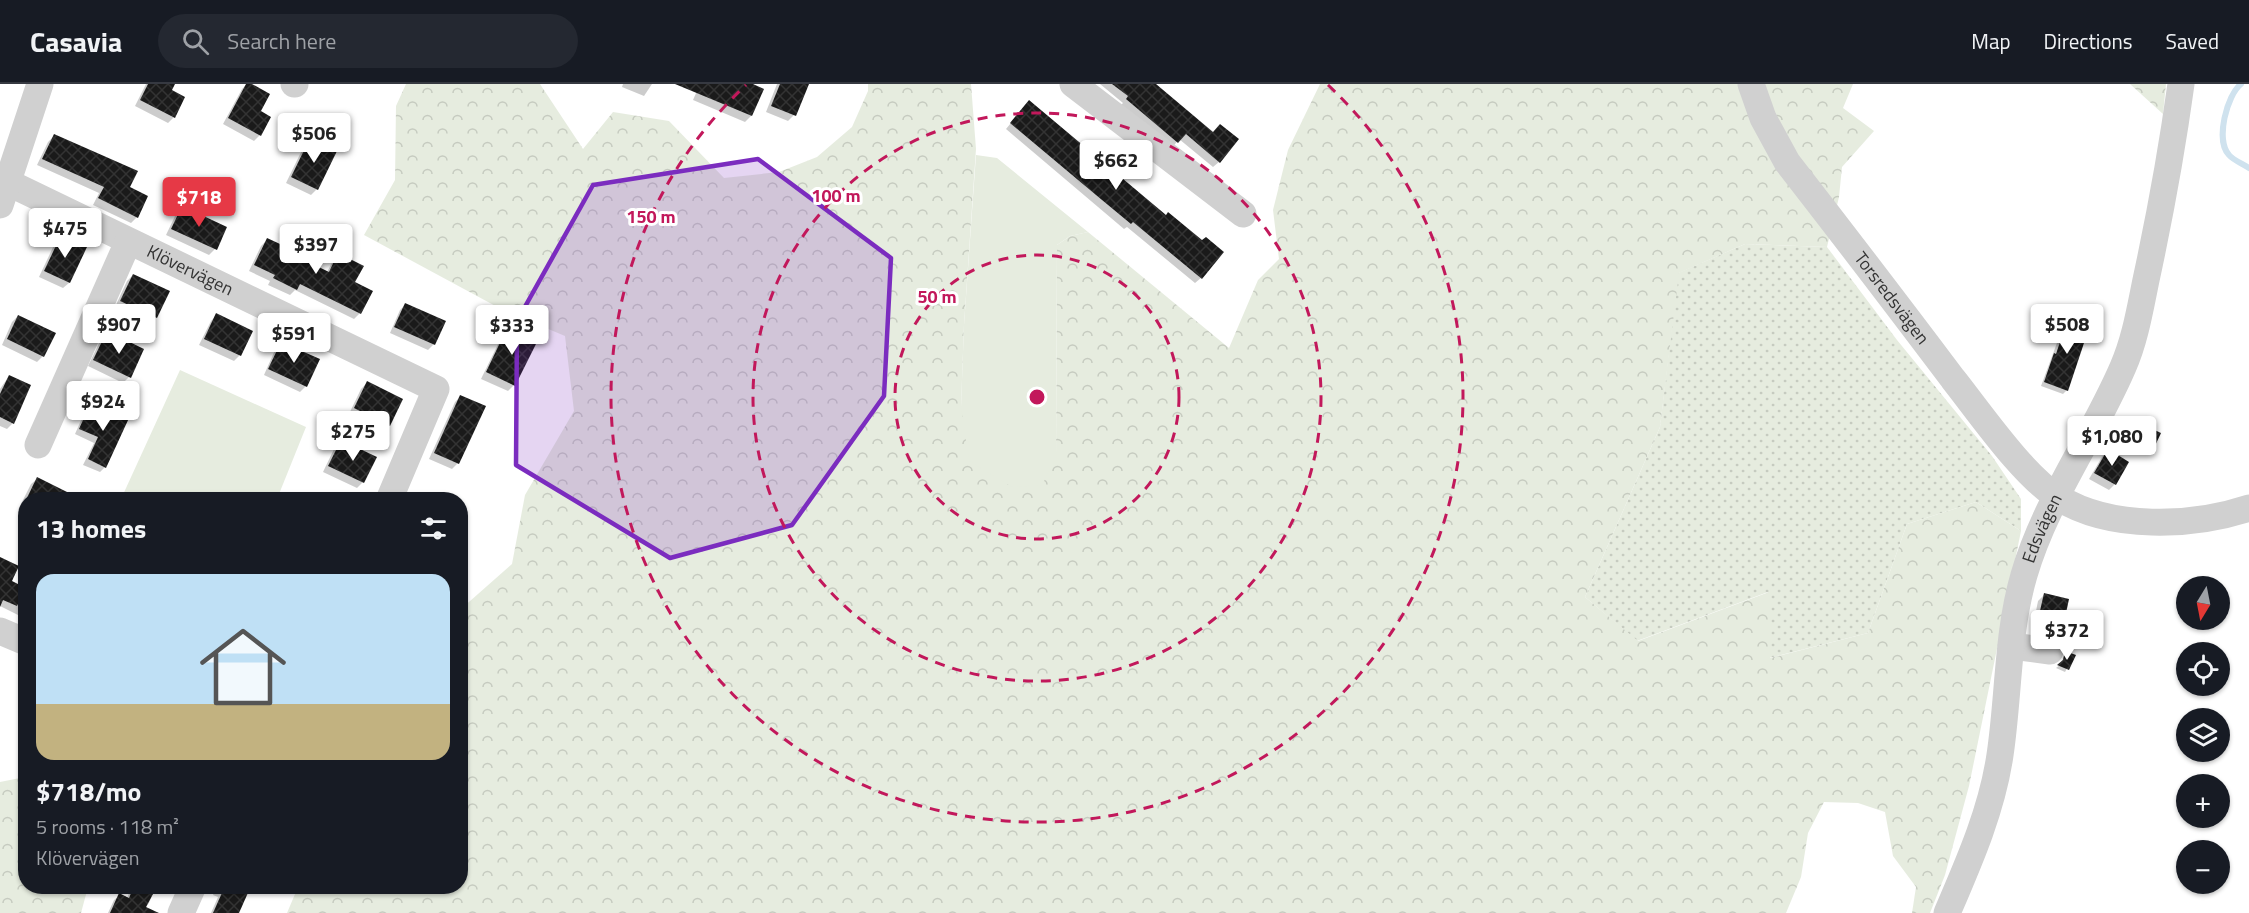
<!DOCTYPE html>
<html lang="en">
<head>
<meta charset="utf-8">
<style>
	body { margin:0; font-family:"Titillium Web",sans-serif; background:#242831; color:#f1f3f6; height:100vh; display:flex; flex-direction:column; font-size:22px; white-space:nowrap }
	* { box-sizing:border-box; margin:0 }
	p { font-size:20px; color:#9ea1a6 }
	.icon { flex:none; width:33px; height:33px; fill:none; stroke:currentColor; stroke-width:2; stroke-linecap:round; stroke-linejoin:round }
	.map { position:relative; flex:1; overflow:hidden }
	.details { position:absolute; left:18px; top:408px; width:450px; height:402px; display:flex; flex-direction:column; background:#171b24; border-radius:24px; box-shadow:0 2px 4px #0004 }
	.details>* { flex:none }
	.needle { width:39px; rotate:190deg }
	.tools { position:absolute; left:2176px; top:492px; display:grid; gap:12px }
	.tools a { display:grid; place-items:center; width:54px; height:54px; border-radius:50%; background:#171b24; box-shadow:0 2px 4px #0004; font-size:30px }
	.price { position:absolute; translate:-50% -51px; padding:0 14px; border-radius:6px; background:#fff; color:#222; font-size:20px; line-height:39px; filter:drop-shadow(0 2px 3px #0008) }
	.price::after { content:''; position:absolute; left:50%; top:36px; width:18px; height:14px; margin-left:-9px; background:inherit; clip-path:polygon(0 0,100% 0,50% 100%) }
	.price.active { background:#e63946; color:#fff }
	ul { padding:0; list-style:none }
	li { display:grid; align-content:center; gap:12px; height:318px; padding:0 18px }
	li span { display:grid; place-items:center; height:186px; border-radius:18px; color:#555 }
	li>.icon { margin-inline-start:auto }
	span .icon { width:108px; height:108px; fill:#fffc; stroke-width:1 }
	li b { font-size:26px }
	h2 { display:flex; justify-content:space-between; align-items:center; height:72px; padding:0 18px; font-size:26px }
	header { display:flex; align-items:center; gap:36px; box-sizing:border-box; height:84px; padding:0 30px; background:#171b24; border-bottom:2px solid #363941 }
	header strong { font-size:28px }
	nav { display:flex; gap:33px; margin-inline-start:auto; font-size:21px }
	.search { width:420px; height:54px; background:#242831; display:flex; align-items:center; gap:15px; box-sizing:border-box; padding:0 21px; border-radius:33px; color:#9ea1a6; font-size:22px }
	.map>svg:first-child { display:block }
	.grass { fill:url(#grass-dots) }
	.forest { fill:url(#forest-crowns) }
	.park { fill:#e6ecdf }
	.shadow { fill:#0003 }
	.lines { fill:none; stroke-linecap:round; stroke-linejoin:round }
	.stream { stroke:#cfe2ee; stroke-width:6 }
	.building { fill:url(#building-cross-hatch) }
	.minor { stroke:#d0d0d0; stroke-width:27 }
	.marked { fill:#7b2cbf; fill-opacity:0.2; stroke:#7b2cbf; stroke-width:4.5; stroke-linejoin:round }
	.ring { fill:none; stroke:#c2185b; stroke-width:3; stroke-dasharray:10 8 }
	.labels { text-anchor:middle; stroke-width:6; stroke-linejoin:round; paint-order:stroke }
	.street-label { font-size:18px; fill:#333; stroke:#fff }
	.centre { fill:#c2185b; stroke:#fff; stroke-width:3 }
	.ring-label { font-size:18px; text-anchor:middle; font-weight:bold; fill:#c2185b; stroke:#fff; stroke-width:6; stroke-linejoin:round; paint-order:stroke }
</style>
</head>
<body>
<header>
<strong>Casavia</strong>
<div class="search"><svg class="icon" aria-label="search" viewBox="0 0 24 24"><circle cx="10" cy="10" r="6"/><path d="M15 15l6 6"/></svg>Search here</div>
<nav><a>Map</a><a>Directions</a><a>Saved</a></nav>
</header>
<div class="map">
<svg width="2249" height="829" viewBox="0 0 2249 829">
	<defs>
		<pattern id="grass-dots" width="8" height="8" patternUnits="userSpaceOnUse" patternTransform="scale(1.5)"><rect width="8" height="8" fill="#e6ecdf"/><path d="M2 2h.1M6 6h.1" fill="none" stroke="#c6cbc0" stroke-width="1.8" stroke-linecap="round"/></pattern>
		<pattern id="forest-crowns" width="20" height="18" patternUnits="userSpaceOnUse" patternTransform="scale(1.5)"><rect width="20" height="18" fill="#e6ecdf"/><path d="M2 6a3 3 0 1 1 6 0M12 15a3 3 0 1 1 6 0" fill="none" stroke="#c6cbc0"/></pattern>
		<pattern id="building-cross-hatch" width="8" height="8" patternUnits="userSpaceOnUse" patternTransform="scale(1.5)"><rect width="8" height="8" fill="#1a1a1a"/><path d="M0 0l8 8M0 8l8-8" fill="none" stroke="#333"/></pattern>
	</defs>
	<rect width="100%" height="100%" fill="#fff"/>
	<polygon class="grass" points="1745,160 1827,163 1897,256 1992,372 2021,415 2021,447 1976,418 1907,440 1868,549 1769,574 1768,508 1637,557 1585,513 1660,343 1678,189"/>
	<g class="forest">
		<polygon points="406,0 540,0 583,65 613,28 669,37 724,94 779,88 817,73 852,43 868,7 868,0 971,0 976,65 964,241 961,323 1056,374 1057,161 1070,152 1088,148 1229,264 1258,196 1279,175 1273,126 1288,66 1320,0 1853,0 1843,24 1874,47 1842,83 1839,113 1827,163 1745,160 1679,189 1660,343 1585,513 1638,557 1769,508 1770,574 1868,549 1907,440 1976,418 2021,447 1969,702 1945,791 1930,829 1912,829 1916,803 1893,772 1885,728 1858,719 1824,718 1808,749 1801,793 1786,829 287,829 298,803 460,802 461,525 512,480 525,411 574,327 565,252 501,225 364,151 395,96 396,22"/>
		<polygon points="2130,0 2166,0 2163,30"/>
		<polygon points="25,693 26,802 88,803 81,829 0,829 0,698"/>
	</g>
	<g class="park">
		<polygon points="976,71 997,74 1088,148 1070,152 1057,161 1056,374 1042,401 1012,403 969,377 961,323 964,241"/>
		<polygon points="180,286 306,343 277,415 121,415"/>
	</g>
	<g class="shadow">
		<polygon points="146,0 173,0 170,7 174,33 168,39 135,22"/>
		<polygon points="247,0 259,28 260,51 254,57 223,40 242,5"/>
		<polygon points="623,0 652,0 644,12 622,3"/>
		<polygon points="700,0 749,0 751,32 745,38 693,16"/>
		<polygon points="777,0 807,0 794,31 788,37 766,28"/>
		<polygon points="1100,0 1153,0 1219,78 1213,83 1179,55 1172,64 1121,21 1123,19"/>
		<polygon points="1024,23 1201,194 1195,199 1127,143 1124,145 1006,45"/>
		<polygon points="54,52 128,104 137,133 131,139 93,121 99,109 37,81 48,58"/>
		<polygon points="310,56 317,105 311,111 286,99 304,62"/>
		<polygon points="182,124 225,144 215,165 209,171 166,151 176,130"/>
		<polygon points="61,153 69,199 63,204 39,193 55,159"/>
		<polygon points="267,156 288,169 327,188 333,177 338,171 353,199 360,229 354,235 295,206 290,211 268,201 270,197 249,187 261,162"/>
		<polygon points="133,191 156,233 150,239 115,223 127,197"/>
		<polygon points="406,220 434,260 428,266 390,249 400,226"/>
		<polygon points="217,231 251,247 239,272 234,277 199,261 211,237"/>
		<polygon points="18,232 43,272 37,278 2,261 12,238"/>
		<polygon points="2068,235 2067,306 2063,310 2041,302 2064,240"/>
		<polygon points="509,244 514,301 508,307 481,295 503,250"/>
		<polygon points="107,249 129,293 123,299 88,282 101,255"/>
		<polygon points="281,260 306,302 300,308 264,291 275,266"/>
		<polygon points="9,292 13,339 7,345 0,342 0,305"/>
		<polygon points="367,299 389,341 383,347 349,330 361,305"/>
		<polygon points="461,312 458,379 452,385 429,375 455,318"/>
		<polygon points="92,319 105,383 100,388 83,381 94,359 75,350 86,325"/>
		<polygon points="2147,344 2153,363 2151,366 2138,360"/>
		<polygon points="341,357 363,398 357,404 323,388 335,363"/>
		<polygon points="2108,367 2115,400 2109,406 2089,395 2102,373"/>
		<polygon points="37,395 71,416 26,416 26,430 18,426 31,400"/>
		<polygon points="437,412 446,416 433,416"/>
		<polygon points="0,475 10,498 26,505 26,535 0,522"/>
		<polygon points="2044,511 2063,534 2048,545 2033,542 2038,517"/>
		<polygon points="2066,568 2074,572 2065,588 2056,584 2061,580"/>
		<polygon points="132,802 156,802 149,819 142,829 108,829 114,816 120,811 127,814"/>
		<polygon points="217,802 249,802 237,829 211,829 218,813 213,811"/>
	</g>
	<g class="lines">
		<path class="stream" d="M2241,0C2227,11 2215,56 2229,71C2233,76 2243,80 2249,84"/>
	</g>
	<g class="building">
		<polygon points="148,0 175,0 172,6 185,13 175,34 140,16"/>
		<polygon points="246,0 252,0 270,10 261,27 271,33 261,52 228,34"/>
		<polygon points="675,0 753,0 764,5 752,32"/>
		<polygon points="780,0 809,0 796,32 771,22"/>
		<polygon points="1112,0 1156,0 1213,48 1220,40 1239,55 1220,79 1186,50 1178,59 1126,15 1128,12"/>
		<polygon points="1029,16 1166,131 1168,128 1202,156 1206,153 1224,168 1202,195 1133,138 1131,140 1096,111 1010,39"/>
		<polygon points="54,50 138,87 130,103 148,112 138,134 98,114 104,103 42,75"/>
		<polygon points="310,54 337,67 318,106 291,93"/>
		<polygon points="182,122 227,143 217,166 171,145"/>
		<polygon points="61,151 87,163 70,199 44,187"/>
		<polygon points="267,154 291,165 290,169 329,188 338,169 364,182 355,198 373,207 361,230 300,200 297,206 273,194 275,191 254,181"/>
		<polygon points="133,190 170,207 157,234 120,217"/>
		<polygon points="405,219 446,237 435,261 394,243"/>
		<polygon points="216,229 253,247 241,272 204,255"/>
		<polygon points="18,231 56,249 44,273 7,255"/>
		<polygon points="2068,234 2090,241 2068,307 2044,298 2054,269 2056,270"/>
		<polygon points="508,242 538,256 515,302 486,288"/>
		<polygon points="107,247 144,265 131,294 93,276"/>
		<polygon points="281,258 320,275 307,303 268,285"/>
		<polygon points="9,291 31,301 14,340 0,333 0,310"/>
		<polygon points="367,297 403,315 390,342 354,324"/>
		<polygon points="460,311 486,322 459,380 434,369"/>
		<polygon points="91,318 129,334 106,384 88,375 98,353 79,345"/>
		<polygon points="2146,342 2161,349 2154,364 2140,358"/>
		<polygon points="341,356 377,373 364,399 328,382"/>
		<polygon points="2108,365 2129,378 2116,401 2094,389"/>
		<polygon points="37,393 83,416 26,416"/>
		<polygon points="0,473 19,482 12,497 26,504 17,522 3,516 0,523"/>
		<polygon points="2044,509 2069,515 2065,534 2057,533 2055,540 2038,536"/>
		<polygon points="2065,567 2076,571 2069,586 2057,581 2063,576"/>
		<polygon points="134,802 153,810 146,823 159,829 110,829 119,809 129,814"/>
		<polygon points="225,802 251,802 239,829 213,829"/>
	</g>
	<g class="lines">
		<g class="minor">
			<polyline points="294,0 295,0"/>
			<polyline points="1073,0 1243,130"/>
			<path id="s1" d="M1751,0L1763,34L1787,78C1843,150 1898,222 1953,295C1980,329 2023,392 2059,414C2111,446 2192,443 2249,424"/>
			<path id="s2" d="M9,99L436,305L389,416"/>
			<polyline points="0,121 40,0"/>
			<polyline points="38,361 128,158"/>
			<polyline points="0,547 26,558"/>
			<polyline points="2012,562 2050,567"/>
			<polyline points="181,829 193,802"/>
			<path id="s3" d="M1947,829C1969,778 1992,726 2000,671C2009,611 2007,549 2024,491C2045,418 2093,353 2123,283C2135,256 2140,225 2146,196C2160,131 2172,66 2181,0"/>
		</g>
	</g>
	<path class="marked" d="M758,75L891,174L884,312L792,441L670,474L516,381L517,237L593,101Z"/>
	<g class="ring">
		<circle cx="1037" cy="313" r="142"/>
		<circle cx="1037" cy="313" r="284"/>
		<path d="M1328 1A426 426 0 1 1 746 1"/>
	</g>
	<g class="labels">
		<g class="street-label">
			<text dy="6" stroke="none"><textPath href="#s2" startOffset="201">Klövervägen</textPath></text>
			<text dy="6" stroke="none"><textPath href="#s1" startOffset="258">Torsredsvägen</textPath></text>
			<text dy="6" stroke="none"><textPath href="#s3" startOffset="399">Edsvägen</textPath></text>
		</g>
	</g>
	<circle cx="1037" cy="313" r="9" class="centre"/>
	<g class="ring-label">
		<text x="836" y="118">100 m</text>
		<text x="651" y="139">150 m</text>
		<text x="937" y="219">50 m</text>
	</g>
</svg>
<div class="tools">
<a><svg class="needle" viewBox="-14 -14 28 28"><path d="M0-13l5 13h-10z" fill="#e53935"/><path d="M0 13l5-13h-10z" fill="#9ea1a6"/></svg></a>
<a><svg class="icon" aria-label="locate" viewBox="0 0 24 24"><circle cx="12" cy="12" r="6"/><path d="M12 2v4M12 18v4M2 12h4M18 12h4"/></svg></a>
<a><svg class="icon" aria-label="layers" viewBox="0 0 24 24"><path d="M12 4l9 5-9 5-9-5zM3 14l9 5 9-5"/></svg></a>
<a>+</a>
<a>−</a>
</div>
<b class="price" style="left:314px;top:80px">$506</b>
<b class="price" style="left:1116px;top:107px">$662</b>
<b class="price active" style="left:199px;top:144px">$718</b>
<b class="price" style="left:65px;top:175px">$475</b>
<b class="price" style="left:316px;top:191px">$397</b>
<b class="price" style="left:119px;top:271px">$907</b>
<b class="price" style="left:2067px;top:271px">$508</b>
<b class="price" style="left:512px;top:272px">$333</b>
<b class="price" style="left:294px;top:280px">$591</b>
<b class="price" style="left:103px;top:348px">$924</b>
<b class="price" style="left:353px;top:378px">$275</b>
<b class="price" style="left:2112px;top:383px">$1,080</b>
<b class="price" style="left:2067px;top:577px">$372</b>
<section class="details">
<h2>13 homes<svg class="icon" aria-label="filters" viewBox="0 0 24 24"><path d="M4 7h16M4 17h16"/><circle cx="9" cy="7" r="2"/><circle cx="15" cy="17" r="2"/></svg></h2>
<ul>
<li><span style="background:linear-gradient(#bfe0f5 70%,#c2b280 0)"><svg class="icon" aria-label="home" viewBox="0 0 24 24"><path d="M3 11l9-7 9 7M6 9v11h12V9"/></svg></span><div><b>$718/mo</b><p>5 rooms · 118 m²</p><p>Klövervägen</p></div></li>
</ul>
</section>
</div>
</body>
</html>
